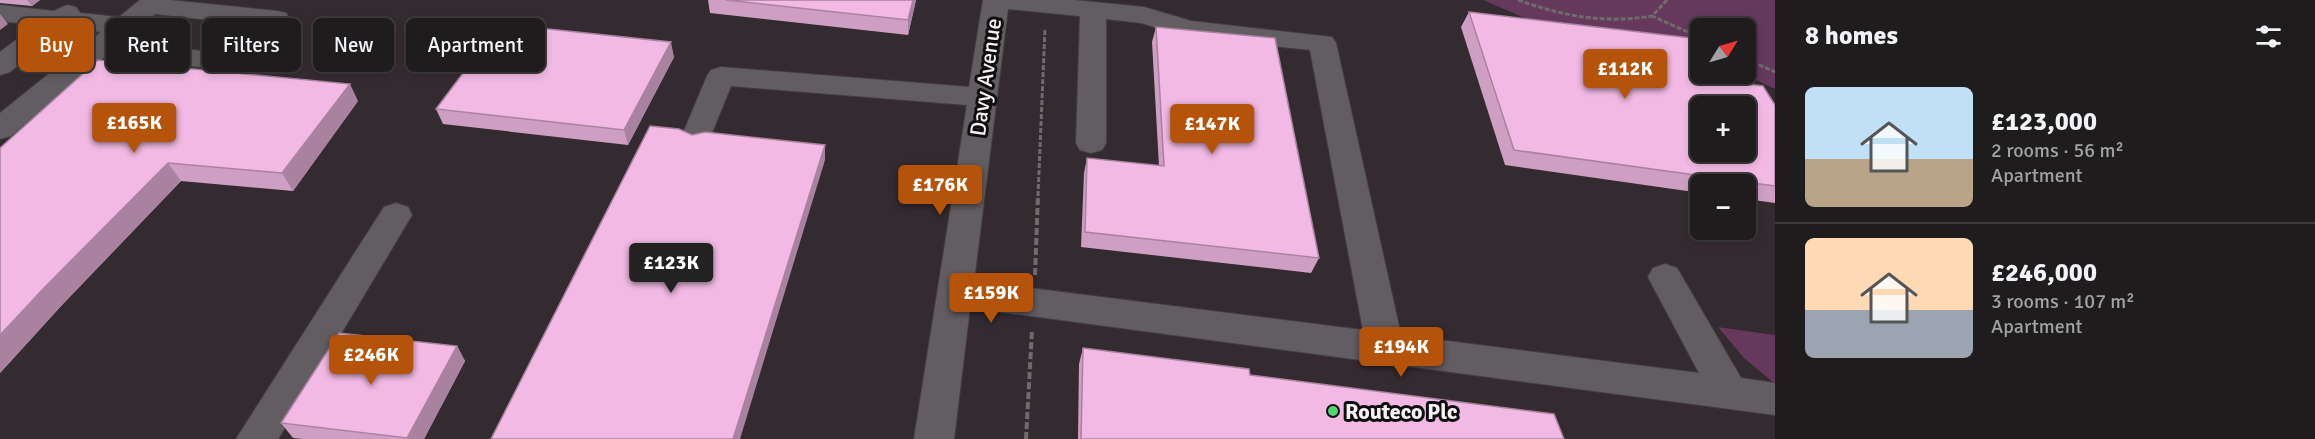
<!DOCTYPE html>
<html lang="en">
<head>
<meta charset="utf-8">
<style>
	body { margin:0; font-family:Signika,sans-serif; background:#262526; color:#f1f3f6; height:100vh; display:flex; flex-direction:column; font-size:22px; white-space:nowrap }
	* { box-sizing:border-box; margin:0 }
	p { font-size:20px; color:#a1a1a4 }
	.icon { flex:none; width:33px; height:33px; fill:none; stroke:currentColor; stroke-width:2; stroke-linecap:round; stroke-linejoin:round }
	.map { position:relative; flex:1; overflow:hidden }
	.drawer { display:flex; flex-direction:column; background:#1e1c1d; width:540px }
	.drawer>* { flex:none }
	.banner { position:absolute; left:18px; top:18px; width:570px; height:54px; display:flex; gap:12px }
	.needle { width:39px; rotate:53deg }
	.tools { position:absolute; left:1690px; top:18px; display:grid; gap:12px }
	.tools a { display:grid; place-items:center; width:66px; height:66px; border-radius:9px; background:#1e1c1d; box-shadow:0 3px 9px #0003,0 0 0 2px #3c3a3b; font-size:30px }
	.price { position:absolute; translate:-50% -51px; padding:0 14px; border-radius:6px; background:#b45309; color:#fff; font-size:20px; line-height:39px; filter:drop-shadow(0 2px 3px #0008) }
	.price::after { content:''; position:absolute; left:50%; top:36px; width:18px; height:14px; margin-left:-9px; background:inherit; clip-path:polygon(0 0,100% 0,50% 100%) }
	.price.current { background:#222; color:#fff }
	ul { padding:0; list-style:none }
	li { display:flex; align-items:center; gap:18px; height:150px; padding:0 30px }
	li+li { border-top:2px solid #3c3a3b }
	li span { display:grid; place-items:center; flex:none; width:168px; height:120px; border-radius:9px; color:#555 }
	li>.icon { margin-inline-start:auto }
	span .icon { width:72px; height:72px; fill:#fffc; stroke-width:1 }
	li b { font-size:26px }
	h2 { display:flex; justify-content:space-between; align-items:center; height:72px; padding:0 30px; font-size:26px }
	.pill { padding:0 21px; border-radius:9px; background:#1e1c1d; box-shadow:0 3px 9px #0003,0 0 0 2px #3c3a3b; font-size:21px; line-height:54px }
	.pill.current { background:#b45309; color:#fff }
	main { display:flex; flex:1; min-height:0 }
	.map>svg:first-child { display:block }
	.built { fill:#342b31; fill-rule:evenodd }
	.green { fill:#66385c }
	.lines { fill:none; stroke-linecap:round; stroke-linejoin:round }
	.minor-casing { stroke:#434042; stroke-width:2 }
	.path-far1 { stroke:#6f6c6e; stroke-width:3; stroke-dasharray:5 2; stroke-linecap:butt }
	.path { stroke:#6f6c6e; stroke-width:4; stroke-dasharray:7 3; stroke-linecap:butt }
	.minor { fill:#625d61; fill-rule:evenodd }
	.wall { fill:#cf9fc3 }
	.shaded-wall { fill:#a9829f }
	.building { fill:#f1b9e3; stroke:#a9829f; stroke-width:1.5; fill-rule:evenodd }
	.poi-dot { fill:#51d674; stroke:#100e10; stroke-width:2 }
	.labels { text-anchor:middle; stroke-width:6; stroke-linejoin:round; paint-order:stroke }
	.street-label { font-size:22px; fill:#f5f2f4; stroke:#100e10 }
	.poi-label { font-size:22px; font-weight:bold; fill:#f5f2f4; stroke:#100e10; text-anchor:start }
</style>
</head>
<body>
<main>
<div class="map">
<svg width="1775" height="439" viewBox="0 0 1775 439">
	<rect width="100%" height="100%" fill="#282527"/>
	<path class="built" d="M0,0H1483L1532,21L1665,37L1701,54V74H1743L1775,89V335L1720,327L1775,384V439H0ZM1701,106H1746V152H1701ZM1701,184H1746V230H1701Z"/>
	<g class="green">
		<polygon points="1483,0 1775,0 1775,89 1743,74 1746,74 1746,28 1701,28 1701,54 1664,37 1532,21"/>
		<polygon points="1718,327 1775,335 1775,384 1744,358"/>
	</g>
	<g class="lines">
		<g class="minor-casing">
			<g id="minor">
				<polygon points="140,0 169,0 277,11 286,13 290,19 243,68 233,70 148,62 138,60 134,54 138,48 148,46 226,53 256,25 155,14 11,136 0,139 0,113 101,32 65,28 10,72 0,75 0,52 36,25 0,21 0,5 54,11 67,5 76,7 80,13 119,17"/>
				<path d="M983,0H1074L1144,7L1191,21L1332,37L1336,43L1401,335L1699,373L1648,277L1653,268L1665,264L1677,268L1741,378L1775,383V415L970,308L954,439H914L967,105L731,86L707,145L696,148L685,145L681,138L707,76L711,70L721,67L969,87ZM1008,9L1080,16L1076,143L1080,150L1091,153L1102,150L1106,143V19L1141,23L1188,37L1310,50L1363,330L974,281Z"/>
				<polygon points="396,203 408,207 412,215 278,439 236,439 384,207"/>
			</g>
		</g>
		<g class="path-far1">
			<path d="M1518,0C1563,16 1605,24 1652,16"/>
			<polyline points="1667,0 1652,16 1701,38"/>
			<polyline points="1746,59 1775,72"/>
			<polyline points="1038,196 1045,28"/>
		</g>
		<g class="path">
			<polyline points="1035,275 1038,195"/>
			<polyline points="1026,439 1032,330"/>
		</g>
		<use href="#minor" class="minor"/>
	</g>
	<g class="wall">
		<polygon points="0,0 40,0 32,6 0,3"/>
		<polygon points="708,0 916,0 908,35 710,13"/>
		<polygon points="1469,12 1715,80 1775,105 1775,203 1746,199 1746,184 1701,184 1701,193 1505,165 1461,27"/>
		<polygon points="1156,27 1319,258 1311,273 1081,247 1084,173 1087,158 1159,166 1152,42"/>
		<polygon points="674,57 628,145 443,124 436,109"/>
		<polygon points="358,101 293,191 181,181 62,305 0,373 0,148"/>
		<polygon points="457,346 465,361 424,439 303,439 293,438 281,423"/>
		<polygon points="1083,348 1250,375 1564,439 1078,439 1079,364"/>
	</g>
	<g class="shaded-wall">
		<polygon points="27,0 40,0 32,6"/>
		<polygon points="913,0 916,0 908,35 908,20"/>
		<polygon points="0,14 8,24 0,30"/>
		<polygon points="671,42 674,57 628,145 624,130"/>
		<polygon points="350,84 358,101 293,191 282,173"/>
		<polygon points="825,145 825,160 740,439 733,439"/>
		<polygon points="168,163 181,181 62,305 0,373 0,335 45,287"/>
		<polygon points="457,346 465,361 424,439 408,439 407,438"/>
	</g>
	<g class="building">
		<polygon points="726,0 913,0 908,20"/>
		<path d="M1469,12L1691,38L1701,55V74H1712L1715,80L1763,86L1775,105V186L1514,150ZM1701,106H1746V152H1701Z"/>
		<polygon points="500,24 671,42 624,130 436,109"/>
		<polygon points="1156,27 1275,38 1319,258 1085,232 1087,158 1164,166"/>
		<polygon points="98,60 350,84 282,173 168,163 45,287 0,335 0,148"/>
		<polygon points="650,126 679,129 692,135 705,132 825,145 733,439 491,439"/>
		<polygon points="339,333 457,346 407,438 281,423"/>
		<polygon points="1083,348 1249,369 1250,375 1554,414 1564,439 1081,439"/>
	</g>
	<circle class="poi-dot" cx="1333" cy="411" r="6"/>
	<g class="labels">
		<g class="street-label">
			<text transform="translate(985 77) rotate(-82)" y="8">Davy Avenue</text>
		</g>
		<g class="poi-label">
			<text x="1345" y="419">Routeco Plc</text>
		</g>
	</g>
</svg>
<div class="tools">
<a><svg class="needle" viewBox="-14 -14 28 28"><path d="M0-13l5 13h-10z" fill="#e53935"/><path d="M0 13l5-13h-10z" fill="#a1a1a4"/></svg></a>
<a>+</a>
<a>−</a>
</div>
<b class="price" style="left:1625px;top:100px">£112K</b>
<b class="price" style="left:134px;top:154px">£165K</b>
<b class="price" style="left:1212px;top:155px">£147K</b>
<b class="price" style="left:940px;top:216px">£176K</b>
<b class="price current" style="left:671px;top:294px">£123K</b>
<b class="price" style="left:991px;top:324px">£159K</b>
<b class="price" style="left:1401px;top:378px">£194K</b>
<b class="price" style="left:371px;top:386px">£246K</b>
<div class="banner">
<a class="pill current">Buy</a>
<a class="pill">Rent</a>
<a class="pill">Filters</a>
<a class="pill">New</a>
<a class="pill">Apartment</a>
</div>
</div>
<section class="drawer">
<h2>8 homes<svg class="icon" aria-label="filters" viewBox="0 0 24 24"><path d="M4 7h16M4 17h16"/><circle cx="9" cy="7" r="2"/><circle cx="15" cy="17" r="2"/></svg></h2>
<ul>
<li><span style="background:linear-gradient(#bfe0f5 60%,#b9a48a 0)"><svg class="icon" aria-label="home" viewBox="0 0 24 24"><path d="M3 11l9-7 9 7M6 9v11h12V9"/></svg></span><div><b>£123,000</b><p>2 rooms · 56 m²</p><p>Apartment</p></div></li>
<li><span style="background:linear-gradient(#ffd9b3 60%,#9aa5b1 0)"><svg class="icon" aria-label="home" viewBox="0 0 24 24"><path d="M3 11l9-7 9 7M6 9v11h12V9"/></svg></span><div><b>£246,000</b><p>3 rooms · 107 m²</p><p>Apartment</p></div></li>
</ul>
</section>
</main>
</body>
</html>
